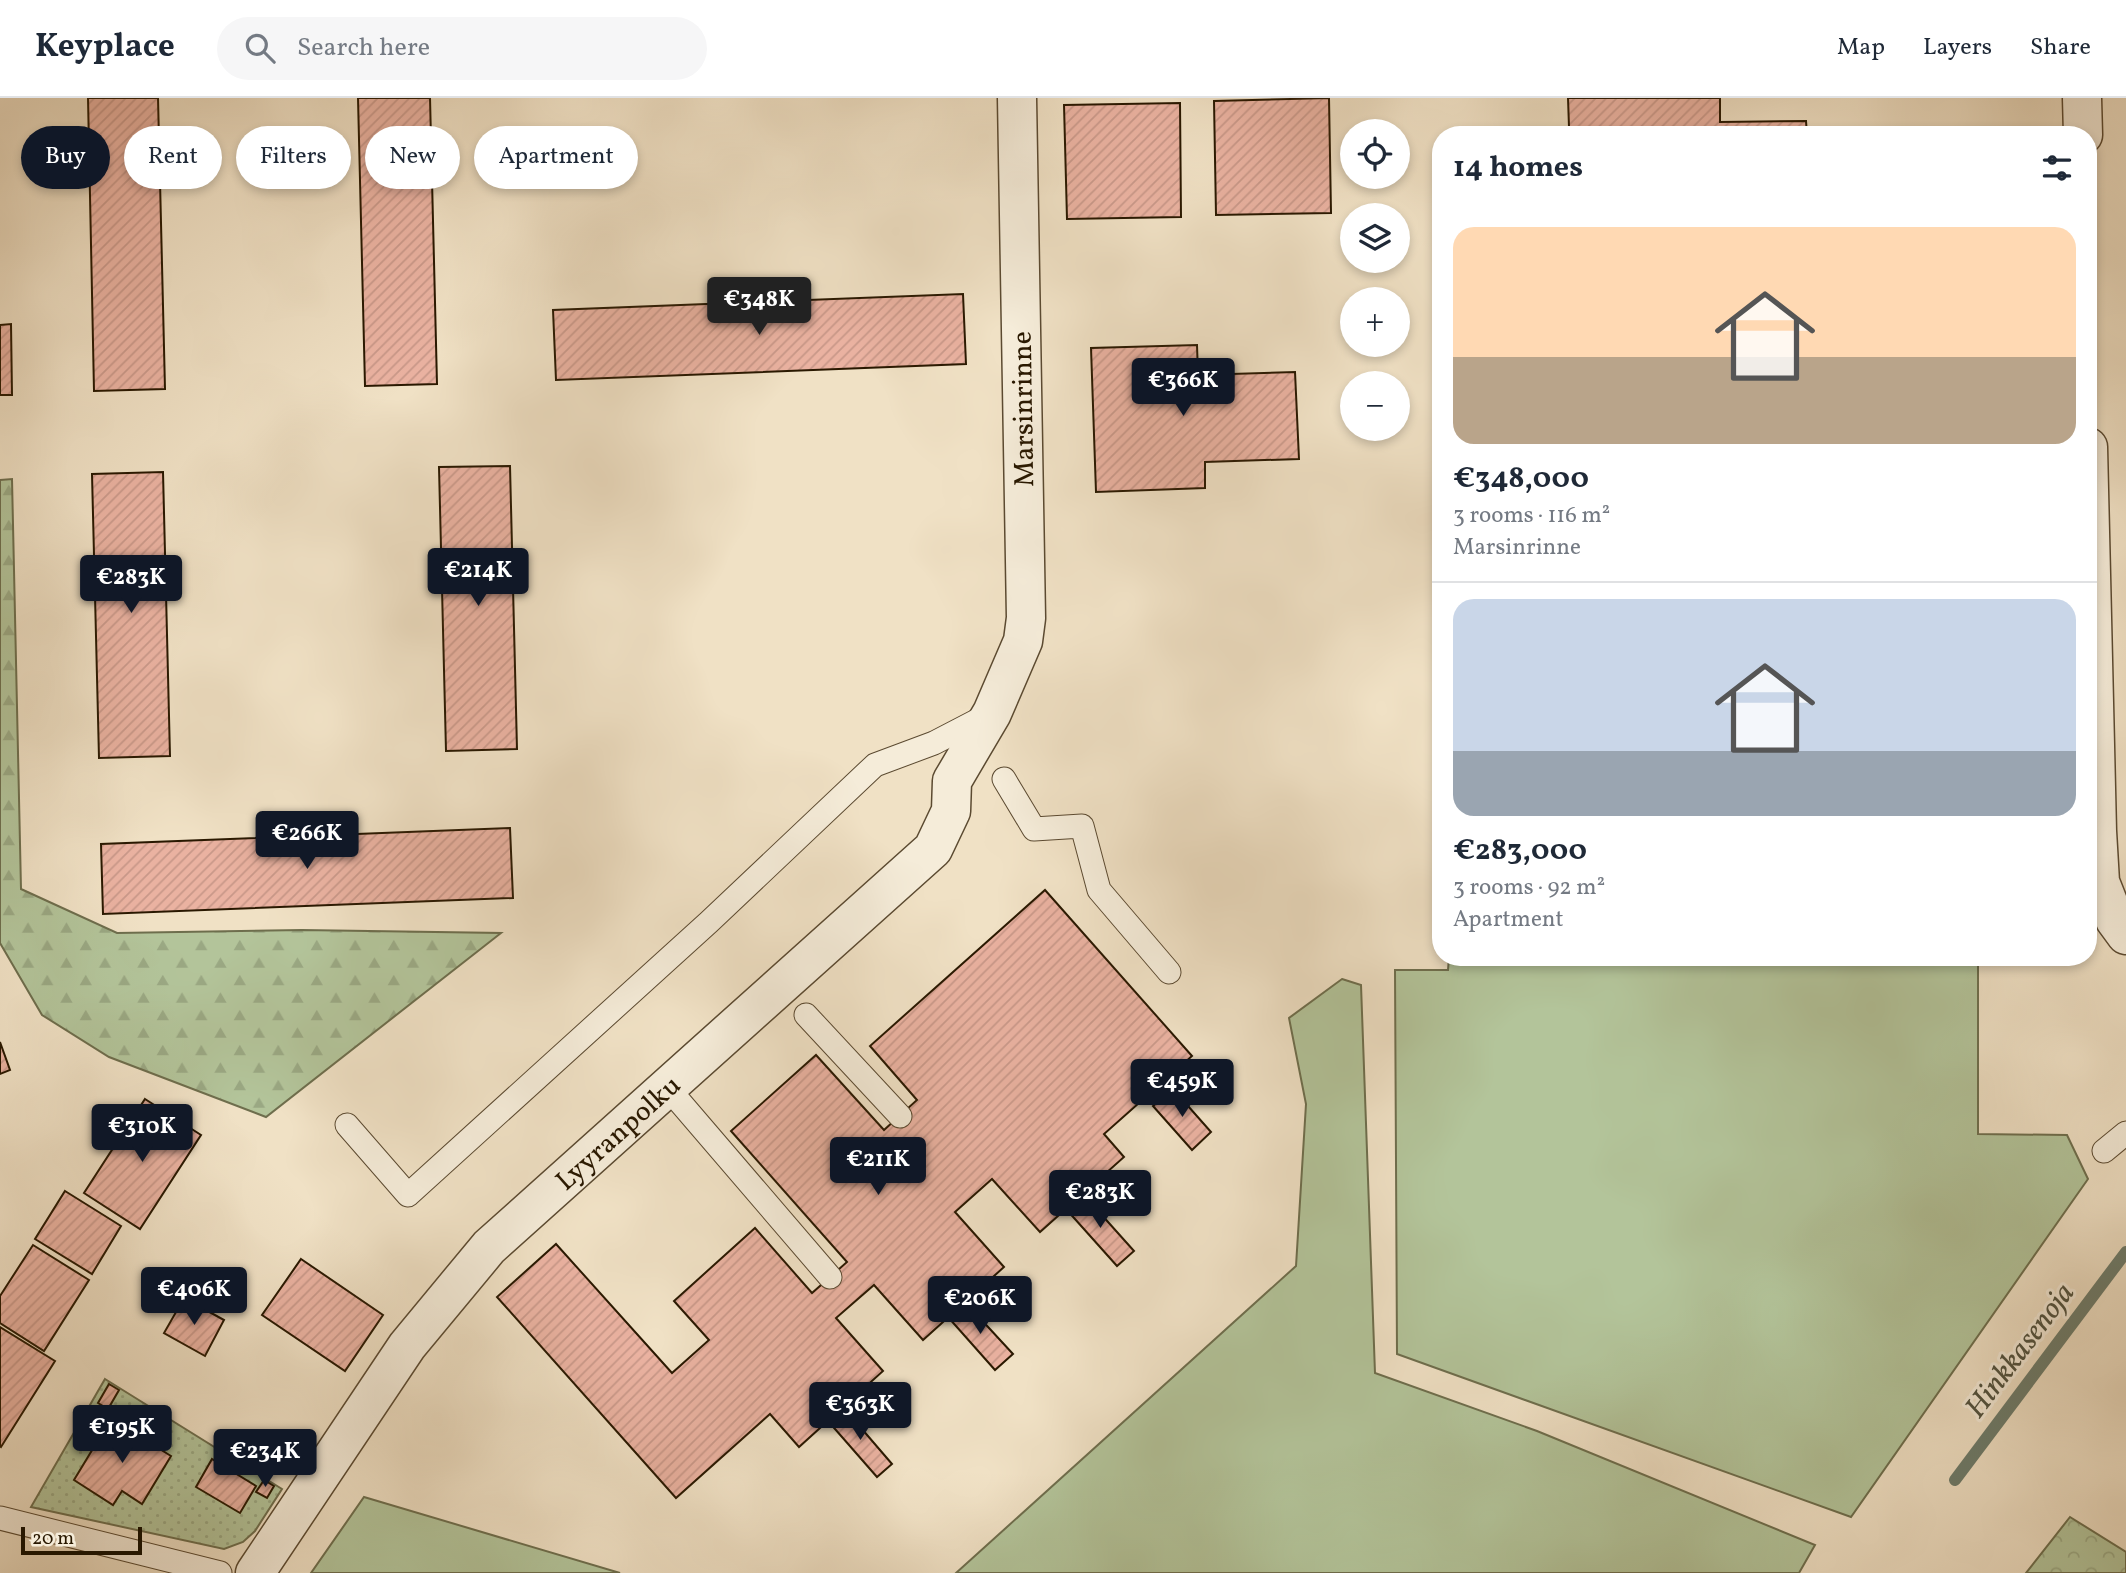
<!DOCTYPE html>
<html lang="en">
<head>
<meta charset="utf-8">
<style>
	body { margin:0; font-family:Vollkorn,serif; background:#f6f6f7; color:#1f2937; height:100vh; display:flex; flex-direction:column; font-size:26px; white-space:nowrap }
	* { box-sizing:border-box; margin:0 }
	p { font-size:23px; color:#747a83 }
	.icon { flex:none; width:38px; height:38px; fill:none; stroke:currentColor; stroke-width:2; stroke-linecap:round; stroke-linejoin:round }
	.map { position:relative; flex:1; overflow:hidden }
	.details { position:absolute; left:1432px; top:28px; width:665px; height:840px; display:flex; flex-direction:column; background:#fff; border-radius:28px; box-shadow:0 4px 10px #0003 }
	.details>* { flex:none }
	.banner { position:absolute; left:21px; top:28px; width:665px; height:63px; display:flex; gap:14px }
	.buttons { position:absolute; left:1340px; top:21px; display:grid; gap:14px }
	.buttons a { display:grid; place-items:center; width:70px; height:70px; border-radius:50%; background:#fff; box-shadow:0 4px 10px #0003; font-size:35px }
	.scale { position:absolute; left:21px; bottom:18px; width:121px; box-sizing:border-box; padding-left:7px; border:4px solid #291800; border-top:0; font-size:19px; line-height:24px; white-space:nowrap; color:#291800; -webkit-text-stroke:5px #f5ecd9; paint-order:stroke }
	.price { position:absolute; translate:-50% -60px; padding:0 16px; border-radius:7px; background:#111827; color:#fff; font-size:23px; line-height:46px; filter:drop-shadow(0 2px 4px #0008) }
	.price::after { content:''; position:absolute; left:50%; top:42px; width:21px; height:16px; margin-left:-10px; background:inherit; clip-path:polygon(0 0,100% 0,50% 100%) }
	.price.on { background:#222; color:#fff }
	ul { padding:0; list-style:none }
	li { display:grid; align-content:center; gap:14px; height:371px; padding:0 21px }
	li+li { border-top:2px solid #e0e1e3 }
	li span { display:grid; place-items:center; height:217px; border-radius:21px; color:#555 }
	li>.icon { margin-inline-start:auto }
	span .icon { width:126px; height:126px; fill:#fffc; stroke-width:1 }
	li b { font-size:30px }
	h2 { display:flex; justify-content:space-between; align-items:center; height:84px; padding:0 21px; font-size:30px }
	.pill { padding:0 24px; border-radius:32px; background:#fff; box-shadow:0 4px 10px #0003; font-size:24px; line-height:63px }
	.pill.on { background:#111827; color:#fff }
	header { display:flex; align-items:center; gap:42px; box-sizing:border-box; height:98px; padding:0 35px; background:#fff; border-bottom:2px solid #e0e1e3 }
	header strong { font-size:33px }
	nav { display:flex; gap:38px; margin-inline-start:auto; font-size:24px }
	.search { width:490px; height:63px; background:#f6f6f7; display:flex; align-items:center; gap:18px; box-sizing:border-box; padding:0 24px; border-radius:38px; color:#747a83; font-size:26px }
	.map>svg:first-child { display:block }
	.grass { fill:#b3c49a; stroke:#6e6e4d; stroke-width:2 }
	.forest { fill:url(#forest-firs); stroke:#6e6e4d; stroke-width:2 }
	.park { fill:url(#park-crowns); stroke:#6e6e4d; stroke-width:2 }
	.garden { fill:url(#garden-dots); stroke:#6e6e4d; stroke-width:2 }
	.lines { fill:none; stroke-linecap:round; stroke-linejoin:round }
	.stream { stroke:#6d7c6c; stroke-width:12 }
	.building { fill:url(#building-hatch); stroke:#291800; stroke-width:2 }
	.lane-casing { stroke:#5b4a31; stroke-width:25 }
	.street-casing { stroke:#5b4a31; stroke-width:41 }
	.lane { stroke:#f5ecd9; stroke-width:23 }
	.street { stroke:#f5ecd9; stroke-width:38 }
	.labels { text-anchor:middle; stroke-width:6; stroke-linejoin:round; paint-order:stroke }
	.street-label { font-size:28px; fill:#291800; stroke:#f5ecd9 }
	.water-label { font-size:30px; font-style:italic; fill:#51523f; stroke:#f5ecd9 }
</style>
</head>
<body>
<header>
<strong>Keyplace</strong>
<div class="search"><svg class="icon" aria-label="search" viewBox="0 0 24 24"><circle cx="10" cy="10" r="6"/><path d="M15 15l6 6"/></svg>Search here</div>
<nav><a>Map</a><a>Layers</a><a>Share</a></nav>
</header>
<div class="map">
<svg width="2126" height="1475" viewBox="0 0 2126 1475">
	<defs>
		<pattern id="forest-firs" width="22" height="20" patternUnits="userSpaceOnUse" patternTransform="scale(1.75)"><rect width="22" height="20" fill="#b3c49a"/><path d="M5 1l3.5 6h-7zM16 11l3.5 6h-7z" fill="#9aa883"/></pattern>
		<pattern id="park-crowns" width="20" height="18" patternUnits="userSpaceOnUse" patternTransform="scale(1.75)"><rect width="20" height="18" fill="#b3c49a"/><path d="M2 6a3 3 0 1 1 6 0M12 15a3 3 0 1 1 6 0" fill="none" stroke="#9aa883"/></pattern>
		<pattern id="garden-dots" width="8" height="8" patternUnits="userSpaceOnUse" patternTransform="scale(1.75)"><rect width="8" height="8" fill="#b3c49a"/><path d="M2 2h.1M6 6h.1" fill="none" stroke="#9aa883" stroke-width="1.8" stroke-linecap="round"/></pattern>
		<pattern id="building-hatch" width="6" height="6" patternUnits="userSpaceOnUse" patternTransform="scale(1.75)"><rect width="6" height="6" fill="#eab2a1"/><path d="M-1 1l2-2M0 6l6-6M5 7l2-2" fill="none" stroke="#c99889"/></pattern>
	</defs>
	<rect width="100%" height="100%" fill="#f0e1c5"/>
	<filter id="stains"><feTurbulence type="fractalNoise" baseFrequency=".00286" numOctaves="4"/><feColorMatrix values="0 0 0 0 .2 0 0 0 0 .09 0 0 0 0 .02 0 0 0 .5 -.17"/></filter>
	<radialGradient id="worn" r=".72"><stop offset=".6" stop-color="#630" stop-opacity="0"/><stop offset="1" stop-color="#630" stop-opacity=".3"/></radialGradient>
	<g class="grass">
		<polygon points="1449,859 1978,859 1978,1036 2067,1037 2088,1081 1851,1419 1397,1256 1395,872 1448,872"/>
		<polygon points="1342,881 1361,887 1375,1275 1537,1333 1815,1447 1799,1475 956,1475 1296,1168 1306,1006 1289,920"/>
		<polygon points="364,1399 620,1475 311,1475"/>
	</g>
	<polygon class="forest" points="12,381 21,791 117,835 302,832 501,835 266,1019 109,959 42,917 0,845 0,382"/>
	<polygon class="park" points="2070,1419 2126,1454 2126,1475 2026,1475"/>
	<polygon class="garden" points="105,1281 282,1391 255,1433 243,1444 224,1451 31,1409"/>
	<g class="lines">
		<polyline class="stream" points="1955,1382 2126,1154"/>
	</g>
	<g class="building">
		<polygon points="88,0 158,0 165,291 94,293"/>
		<polygon points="358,0 430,0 437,286 365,288"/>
		<polygon points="1329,0 1331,115 1216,117 1214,3"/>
		<polygon points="1568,0 1720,0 1720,24 1806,23 1807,37 1527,37 1527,29 1569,29"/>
		<polygon points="1180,5 1181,119 1067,121 1064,7"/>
		<polygon points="963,196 966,266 556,282 553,212"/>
		<polygon points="11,226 12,297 0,297 0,227"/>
		<polygon points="1197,247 1198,277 1295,274 1299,361 1205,364 1205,390 1096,394 1091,250"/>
		<polygon points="510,368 517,651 446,653 439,369"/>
		<polygon points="163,374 170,658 99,660 92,376"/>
		<polygon points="510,730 513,800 103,816 101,746"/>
		<polygon points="1045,792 1192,958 1104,1036 1124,1059 1040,1134 992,1081 955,1114 1004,1169 923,1242 874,1187 836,1220 883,1273 799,1349 770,1316 676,1400 497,1199 556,1146 672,1275 709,1242 674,1203 755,1130 812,1195 847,1164 731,1033 816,957 884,1032 917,1002 870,948"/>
		<polygon points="0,944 10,972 0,976"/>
		<polygon points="1173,991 1211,1034 1192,1052 1153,1008"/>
		<polygon points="145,1001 201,1037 140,1131 84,1095"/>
		<polygon points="65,1093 121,1128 92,1176 35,1141"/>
		<polygon points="1083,1096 1134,1153 1117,1168 1066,1111"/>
		<polygon points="33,1147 89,1182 44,1253 0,1225 0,1198"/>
		<polygon points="301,1161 383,1217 345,1273 262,1217"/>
		<polygon points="184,1200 224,1222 205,1258 164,1235"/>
		<polygon points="965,1204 1013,1256 995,1272 948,1219"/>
		<polygon points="0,1229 55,1263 1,1349 0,1348"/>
		<polygon points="109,1286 119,1292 108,1311 98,1305"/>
		<polygon points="843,1309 892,1366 877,1379 828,1323"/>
		<polygon points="111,1321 171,1358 142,1406 122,1393 113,1407 74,1382"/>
		<polygon points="212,1361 256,1388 240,1415 196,1389"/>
		<polygon points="264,1382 274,1388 267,1400 256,1394"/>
	</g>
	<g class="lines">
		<g class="lane-casing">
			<g id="lane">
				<polyline points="1004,681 1034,731 1082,728 1099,792 1169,874"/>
				<polyline points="806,917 900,1018"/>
				<polyline points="667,989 830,1179"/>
				<polyline points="347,1027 408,1097 709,824 875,667 934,645 986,618"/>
				<polyline points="2104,1053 2126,1035"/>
				<polyline points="0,1420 220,1475"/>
			</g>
		</g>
		<g class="street-casing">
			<g id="street">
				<polyline points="2082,0 2083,37"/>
				<polyline points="2088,349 2097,733 2100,784 2115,822 2126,837"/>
				<path id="s1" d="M255,1475L407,1248L489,1149L933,751L951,713L952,683L992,615L1023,543L1026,520L1017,0"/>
			</g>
		</g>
		<use href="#lane" class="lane"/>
		<use href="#street" class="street"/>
	</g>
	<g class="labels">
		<g class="street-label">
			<text transform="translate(1022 311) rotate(-91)" y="10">Marsinrinne</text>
			<text dy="10" stroke="none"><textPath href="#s1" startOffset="574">Lyyranpolku</textPath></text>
		</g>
		<g class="water-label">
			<text transform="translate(2019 1252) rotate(-53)" y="10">Hinkkasenoja</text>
		</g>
	</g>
	<rect width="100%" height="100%" filter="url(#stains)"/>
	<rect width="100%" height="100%" fill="url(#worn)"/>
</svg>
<div class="buttons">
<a><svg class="icon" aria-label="locate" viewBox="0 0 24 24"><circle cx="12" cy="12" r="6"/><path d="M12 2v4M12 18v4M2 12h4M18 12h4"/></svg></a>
<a><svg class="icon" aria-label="layers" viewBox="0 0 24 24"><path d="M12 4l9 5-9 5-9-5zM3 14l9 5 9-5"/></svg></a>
<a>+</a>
<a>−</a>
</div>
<div class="scale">20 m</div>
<b class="price on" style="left:759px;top:239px">€348K</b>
<b class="price" style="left:1183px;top:320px">€366K</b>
<b class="price" style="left:478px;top:510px">€214K</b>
<b class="price" style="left:131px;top:517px">€283K</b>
<b class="price" style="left:307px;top:773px">€266K</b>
<b class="price" style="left:1182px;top:1021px">€459K</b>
<b class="price" style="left:142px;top:1066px">€310K</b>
<b class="price" style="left:878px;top:1099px">€211K</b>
<b class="price" style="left:1100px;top:1132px">€283K</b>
<b class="price" style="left:194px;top:1229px">€406K</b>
<b class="price" style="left:980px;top:1238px">€206K</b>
<b class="price" style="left:860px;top:1344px">€363K</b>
<b class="price" style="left:122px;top:1367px">€195K</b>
<b class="price" style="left:265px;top:1391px">€234K</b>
<div class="banner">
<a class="pill on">Buy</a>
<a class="pill">Rent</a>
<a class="pill">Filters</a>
<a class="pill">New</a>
<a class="pill">Apartment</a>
</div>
<section class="details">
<h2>14 homes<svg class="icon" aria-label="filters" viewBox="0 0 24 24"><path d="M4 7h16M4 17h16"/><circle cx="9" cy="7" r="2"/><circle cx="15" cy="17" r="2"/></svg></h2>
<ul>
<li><span style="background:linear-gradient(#ffd9b3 60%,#b9a48a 0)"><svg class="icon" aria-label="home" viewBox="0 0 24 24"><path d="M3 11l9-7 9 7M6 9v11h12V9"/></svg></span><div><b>€348,000</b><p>3 rooms · 116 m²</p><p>Marsinrinne</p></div></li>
<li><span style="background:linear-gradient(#c9d6e8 70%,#9aa5b1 0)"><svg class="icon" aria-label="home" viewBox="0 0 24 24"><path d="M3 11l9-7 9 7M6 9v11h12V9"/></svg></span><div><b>€283,000</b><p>3 rooms · 92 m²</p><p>Apartment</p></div></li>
</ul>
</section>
</div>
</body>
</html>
